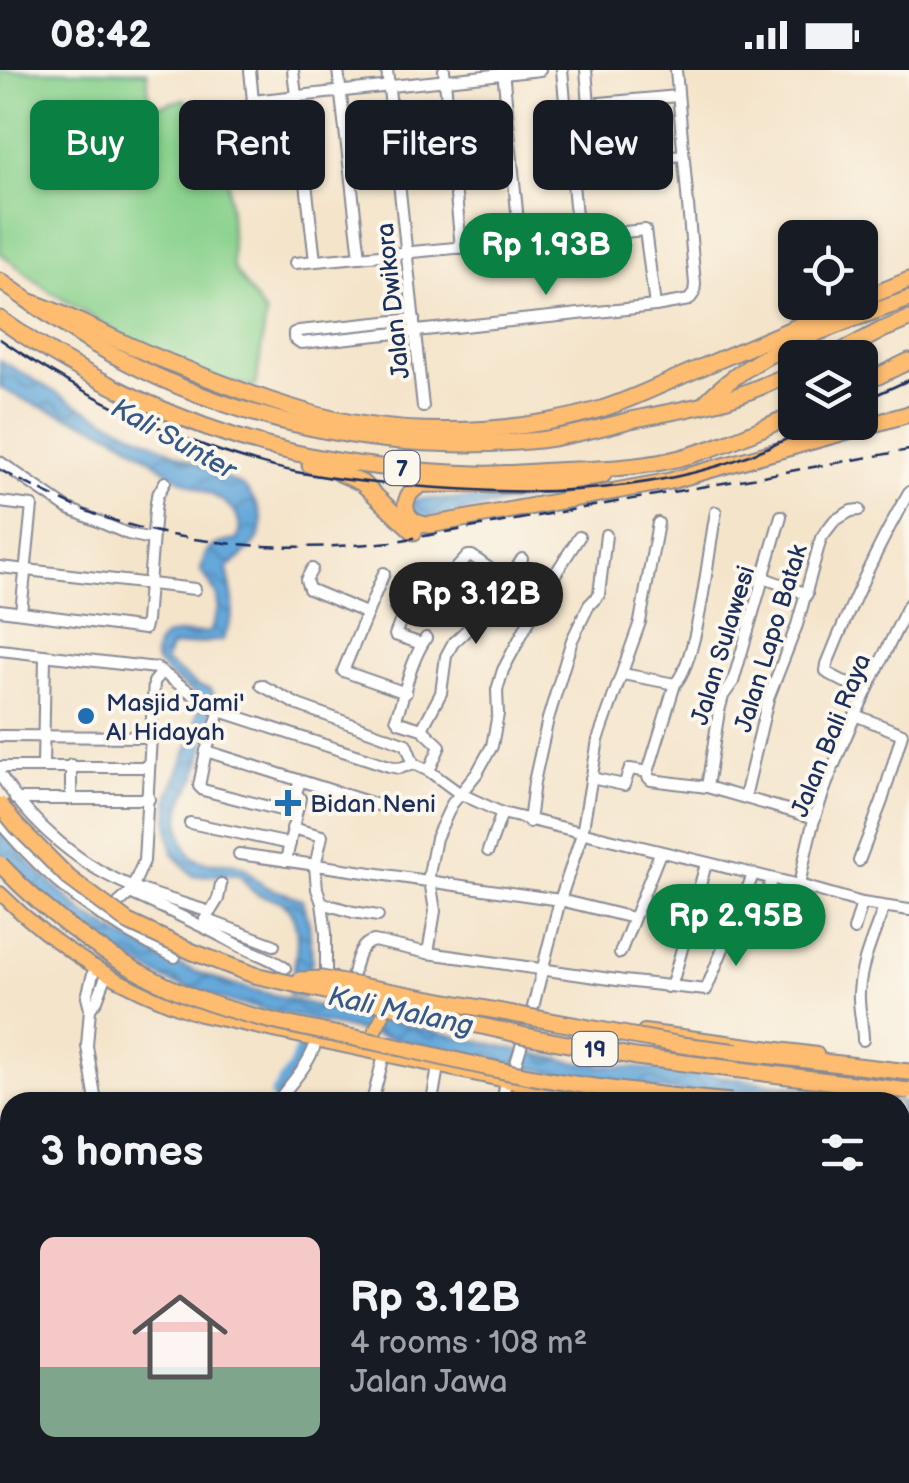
<!DOCTYPE html>
<html lang="en">
<head>
<meta charset="utf-8">
<style>
	body { margin:0; font-family:"Balsamiq Sans",sans-serif; background:#20242c; color:#f1f3f6; height:100vh; display:flex; flex-direction:column; font-size:38px; white-space:nowrap }
	* { box-sizing:border-box; margin:0 }
	p { font-size:32px; color:#9ea1a6 }
	.icon { flex:none; width:55px; height:55px; fill:none; stroke:currentColor; stroke-width:2; stroke-linecap:round; stroke-linejoin:round }
	.map { position:relative; flex:1; overflow:hidden }
	.drawer { position:absolute; left:0px; top:1022px; width:910px; height:392px; display:flex; flex-direction:column; background:#171b24; border-radius:30px 30px 0 0; box-shadow:0 2px 8px #0004 }
	.drawer>* { flex:none }
	.hud { position:absolute; left:30px; top:30px; width:850px; height:90px; display:flex; gap:20px }
	.buttons { position:absolute; left:778px; top:150px; display:grid; gap:20px }
	.buttons a { display:grid; place-items:center; width:100px; height:100px; border-radius:15px; background:#171b24; box-shadow:0 2px 8px #0004; font-size:50px }
	.price { position:absolute; translate:-50% -85px; padding:0 22px; border-radius:35px; background:#0b8043; color:#fff; font-size:32px; line-height:65px; filter:drop-shadow(0 2px 5px #0008) }
	.price::after { content:''; position:absolute; left:50%; top:60px; width:30px; height:22px; margin-left:-15px; background:inherit; clip-path:polygon(0 0,100% 0,50% 100%) }
	.price.active { background:#222; color:#fff }
	ul { padding:0; list-style:none }
	li { display:flex; align-items:center; gap:30px; height:250px; padding:0 40px }
	li span { display:grid; place-items:center; flex:none; width:280px; height:200px; border-radius:15px; color:#555 }
	li>.icon { margin-inline-start:auto }
	span .icon { width:120px; height:120px; fill:#fffc; stroke-width:1 }
	li b { font-size:42px }
	h2 { display:flex; justify-content:space-between; align-items:center; height:120px; padding:0 40px; font-size:42px }
	.tag { padding:0 35px; border-radius:15px; background:#171b24; box-shadow:0 2px 8px #0004; font-size:35px; line-height:90px }
	.tag.active { background:#0b8043; color:#fff }
	.status { display:flex; justify-content:space-between; align-items:center; height:70px; padding:0 50px; background:#171b24; direction:ltr }
	.status svg { height:28px; fill:currentColor }
	.map>svg:first-child { display:block }
	.grass { fill:#89d18c; stroke:#528075; stroke-width:2.5 }
	.water { fill:url(#water-waves); stroke:#406c9c; stroke-width:2.5 }
	.lines { fill:none; stroke-linecap:round; stroke-linejoin:round }
	.river { stroke:#65a8da; stroke-width:14 }
	.minor-casing { stroke:#888a94; stroke-width:14 }
	.major-casing { stroke:#888a94; stroke-width:16 }
	.highway-casing { stroke:#888a94; stroke-width:19 }
	.minor { stroke:#fff; stroke-width:10 }
	.major { stroke:#fdbc6f; stroke-width:12 }
	.highway { stroke:#fdbc6f; stroke-width:15 }
	.tram { stroke:#1b2f5e; stroke-width:2.5 }
	.rail { stroke:#1b2f5e; stroke-width:2.5; stroke-dasharray:15 8; stroke-linecap:butt }
	.highway-bridge-casing { stroke:#888a94; stroke-width:19; stroke-linecap:butt }
	.highway-bridge { stroke:#fdbc6f; stroke-width:15 }
	.poi-dot { fill:#1f6fb2; stroke:#fbf7ec; stroke-width:4 }
	.labels { text-anchor:middle; stroke-width:8; stroke-linejoin:round; paint-order:stroke }
	.shield { fill:#fbf7ec; stroke:#5e6b89; stroke-width:2.5 }
	.shield-label { font-size:22px; font-weight:bold; fill:#1b2f5e }
	.street-label { font-size:25px; fill:#1b2f5e; stroke:#fbf7ec }
	.poi-label { font-size:25px; fill:#1b2f5e; stroke:#fbf7ec; text-anchor:start }
	.water-label { font-size:28px; font-style:italic; fill:#355989; stroke:#fbf7ec }
</style>
</head>
<body>
<div class="status"><b>08:42</b><svg viewBox="0 0 49 12"><path d="M0 12V9h3v3zM5 12V6h3v6zM10 12V3h3v9zM15 12V0h3v12zM26 1h20v11H26zM47 4h2v5h-2z"/></svg></div>
<div class="map">
<svg width="909" height="1413" viewBox="0 0 909 1413">
	<defs>
		<pattern id="water-waves" width="16" height="10" patternUnits="userSpaceOnUse" patternTransform="scale(2.5)"><rect width="16" height="10" fill="#65a8da"/><path d="M0 5q4-4 8 0t8 0" fill="none" stroke="#5289b4"/></pattern>
	</defs>
	<rect width="100%" height="100%" fill="#fbf7ec"/>
	<filter id="ink" filterUnits="userSpaceOnUse"><feTurbulence type="fractalNoise" baseFrequency=".01" numOctaves="2"/><feDisplacementMap in="SourceGraphic" scale="20" xChannelSelector="R" yChannelSelector="G"/><feConvolveMatrix kernelMatrix="1 2 1 2 8 2 1 2 1" color-interpolation-filters="sRGB"/></filter>
	<filter id="wash" filterUnits="userSpaceOnUse"><feTurbulence type="fractalNoise" baseFrequency=".0048" numOctaves="4" result="noise"/><feDisplacementMap in="SourceGraphic" scale="40" xChannelSelector="R" yChannelSelector="G"/><feGaussianBlur stdDeviation="2.25" result="paint"/><feColorMatrix in="noise" values="0 0 0 0 0 0 0 0 0 0 0 0 0 0 0 0 0 1.4 0 .05"/><feComposite in="paint" operator="in"/></filter>
	<g filter="url(#wash)">
		<rect width="100%" height="100%" fill="#f4e4ca"/>
		<polygon class="grass" points="0,0 147,2 150,38 185,29 228,108 233,198 266,245 256,316 195,310 49,221 0,183"/>
		<g class="water">
			<path d="M0,290L77,335L244,417C276,455 262,473 227,498C233,534 239,535 223,570L170,577L165,592L198,616L210,619L214,626C209,652 205,678 197,703C194,713 186,721 183,731C177,747 180,779 196,789C207,796 222,791 235,794C248,797 250,804 259,812C269,822 290,822 302,830L309,854L312,889L304,927L289,924C294,898 307,852 283,833C275,826 262,829 254,822C248,818 244,809 239,804L193,806L173,784L169,761L168,728L194,663L200,628L169,606L155,590C155,554 184,567 210,562C223,533 220,525 201,502C204,477 212,473 237,470C251,435 204,422 180,409C155,395 134,374 108,362C73,346 33,338 0,317Z"/>
			<polygon points="414,429 528,429 421,450 414,447 411,432"/>
			<polygon points="0,759 32,795 84,843 123,867 183,897 230,914 313,935 578,993 704,1004 909,1033 909,1051 900,1049 900,1032 788,1032 746,1026 666,1021 520,997 230,932 170,912 90,868 0,789"/>
		</g>
		<g class="lines">
			<g class="river">
				<polyline points="277,1025 295,998 310,960"/>
				<polyline points="121,1405 124,1411 122,1413"/>
			</g>
		</g>
	</g>
	<g filter="url(#ink)">
		<g class="lines">
			<g class="minor-casing">
				<g id="minor">
					<polyline points="250,0 257,72"/>
					<polyline points="293,0 315,191"/>
					<polyline points="338,0 360,187"/>
					<polyline points="387,0 423,337"/>
					<polyline points="444,0 461,178"/>
					<polyline points="503,0 520,172"/>
					<polyline points="562,0 578,166"/>
					<polyline points="586,0 594,94"/>
					<polyline points="252,31 540,0"/>
					<polyline points="589,34 678,26"/>
					<polyline points="571,96 683,85"/>
					<polyline points="295,193 645,160 655,236"/>
					<polyline points="414,249 299,261 294,263 294,268 301,273 655,236 689,230 694,223 695,214 676,0"/>
					<polyline points="0,392 67,438 128,464 152,469"/>
					<polyline points="0,432 32,436 21,542"/>
					<polyline points="0,497 195,519"/>
					<polyline points="312,499 306,510 309,519 366,543"/>
					<polyline points="384,503 343,601 406,623"/>
					<polyline points="764,508 807,524"/>
					<polyline points="505,517 535,538"/>
					<polyline points="395,539 402,547 395,565 422,574"/>
					<polyline points="0,540 144,559 146,551 155,440 157,426 165,412"/>
					<polyline points="402,547 414,544 468,486 472,486 508,512"/>
					<path d="M426,568C409,594 406,621 396,648L399,652L422,659L440,676L429,701"/>
					<polyline points="0,580 156,598 214,639 389,696 399,698 414,694 429,701 459,723 502,743 799,815 862,833 909,840"/>
					<polyline points="623,604 675,614"/>
					<polyline points="261,615 298,635 406,674 414,694"/>
					<path d="M864,622L829,604L826,601L827,594C851,534 877,477 909,422"/>
					<polyline points="220,641 206,681 199,716 203,720 296,744 286,791"/>
					<polyline points="855,645 902,664 882,731 859,791"/>
					<polyline points="422,659 441,623 446,586 453,573 486,542 505,517 522,489"/>
					<polyline points="0,666 150,667"/>
					<polyline points="206,681 381,736"/>
					<polyline points="43,695 45,586"/>
					<polyline points="0,697 149,697"/>
					<path d="M648,702L675,614C699,588 708,481 716,442"/>
					<path d="M0,705C31,754 82,798 136,818C160,827 185,834 210,842L218,829L221,814"/>
					<polyline points="591,708 624,715 630,699 648,702 648,707 651,710 707,717 815,748"/>
					<polyline points="707,717 719,641 723,626 733,612 781,446"/>
					<polyline points="745,727 768,629 797,555 821,468 834,451 851,441 859,440"/>
					<polyline points="71,728 71,695"/>
					<polyline points="15,729 149,729"/>
					<polyline points="296,744 300,728 296,723 300,711"/>
					<polyline points="529,752 534,712 548,649 572,570 589,535 599,525 606,465"/>
					<path d="M0,753C51,813 104,854 175,887"/>
					<polyline points="190,753 290,774"/>
					<polyline points="292,758 322,766 315,796 317,819 322,833 326,863 326,906 333,907"/>
					<polyline points="488,781 502,743"/>
					<polyline points="239,784 560,830 633,848"/>
					<path d="M799,815C804,793 808,769 815,747C839,673 875,604 909,534"/>
					<path d="M130,823C166,839 201,855 236,874C253,883 270,887 285,898"/>
					<polyline points="322,833 353,842 378,846"/>
					<polyline points="103,847 130,823 144,791 154,612 162,602"/>
					<polyline points="205,849 274,875"/>
					<polyline points="759,860 771,809"/>
					<polyline points="854,860 862,833"/>
					<polyline points="428,883 435,841 429,804 436,768 452,734 477,703 492,676 498,644 497,620 503,600 547,517 579,467"/>
					<polyline points="620,883 660,783"/>
					<polyline points="95,896 87,927 90,939 87,976 96,1032"/>
					<path d="M351,911C356,896 357,874 374,871L428,883L624,911L706,920L753,805"/>
					<polyline points="667,917 672,914 706,794"/>
					<polyline points="90,939 97,930 107,904"/>
					<path d="M863,970C863,954 858,938 859,922C861,892 874,865 884,837"/>
					<polyline points="512,1006 532,941 560,830 582,764 598,670 640,552 658,453"/>
					<path d="M277,1032C291,1012 309,996 316,972"/>
					<polyline points="372,1032 384,985"/>
					<polyline points="432,1032 438,997"/>
					<polyline points="502,1032 506,1012"/>
					<polyline points="900,1101 909,1102"/>
					<polyline points="0,1106 10,1100"/>
					<polyline points="900,1158 909,1159"/>
					<polyline points="0,1169 10,1164"/>
					<polyline points="900,1197 909,1199"/>
					<polyline points="0,1285 10,1286"/>
					<polyline points="900,1299 909,1270"/>
					<polyline points="900,1339 909,1341"/>
					<polyline points="0,1344 10,1346"/>
					<polyline points="0,1395 10,1397"/>
					<polyline points="62,1405 80,1408"/>
					<polyline points="330,1405 331,1413"/>
					<polyline points="383,1405 388,1413"/>
					<polyline points="762,1405 780,1406"/>
					<polyline points="890,1405 909,1408"/>
					<polyline points="178,1413 183,1405"/>
					<polyline points="249,1413 251,1405"/>
					<polyline points="427,1413 428,1405"/>
					<polyline points="497,1413 498,1405"/>
					<polyline points="530,1413 533,1405"/>
					<polyline points="851,1413 851,1405"/>
				</g>
			</g>
			<g class="major-casing">
				<g id="major">
					<path d="M0,823C56,879 125,920 200,945L510,1012L637,1032"/>
					<polyline points="644,961 817,984"/>
					<polyline points="367,976 390,931"/>
					<polyline points="900,1072 909,1073"/>
				</g>
			</g>
			<g class="highway-casing">
				<g id="highway">
					<path d="M0,211C31,232 62,255 94,274C229,352 385,386 539,370C572,366 603,357 635,349C665,343 695,338 724,330C748,323 772,312 795,302"/>
					<polyline points="860,230 909,210"/>
					<path d="M31,232C70,245 105,265 142,281C194,303 246,324 300,340C391,369 510,366 601,339C633,329 662,314 693,301C747,278 801,255 855,232"/>
					<path d="M0,249C85,309 194,361 296,383C355,396 417,402 477,404C502,405 528,402 553,401C590,399 630,399 667,391C710,382 754,362 795,344"/>
					<polyline points="833,286 882,260 909,249"/>
					<polyline points="860,315 909,291"/>
					<path d="M705,333C758,277 839,255 909,229"/>
					<polyline points="310,395 333,400 362,413 414,462"/>
					<path d="M603,405C544,419 485,414 424,414C397,424 401,455 430,455L670,411L909,344"/>
					<polyline points="738,982 909,1002"/>
					<polyline points="900,1053 909,1054"/>
				</g>
			</g>
			<use href="#minor" class="minor"/>
			<use href="#major" class="major"/>
			<use href="#highway" class="highway"/>
			<g class="tram">
				<path d="M0,269C83,327 197,382 296,402C349,412 402,416 455,419C542,425 634,421 718,396C754,385 789,368 824,352"/>
				<polyline points="860,332 909,310"/>
			</g>
			<path class="rail" d="M0,400C32,416 64,433 97,445C193,478 292,482 391,472L909,380"/>
			<g class="highway-bridge-casing">
				<g id="highway-bridge">
					<polyline points="0,735 17,756 69,808 128,852 193,882 254,905 526,966 636,987 909,1021"/>
					<path d="M0,794C53,851 121,899 193,927C254,951 329,962 393,976C462,992 532,1009 603,1018C645,1024 689,1028 731,1032"/>
					<polyline points="300,910 322,909 682,975 738,982"/>
				</g>
			</g>
			<use href="#highway-bridge" class="highway-bridge"/>
		</g>
	</g>
	<g class="poi-dot">
		<circle cx="86" cy="646" r="10"/>
		<path d="M283 718h10v10h10v10h-10v10h-10v-10h-10v-10h10z"/>
	</g>
	<g class="labels">
		<g class="shield">
			<rect x="384.5" y="381" width="35" height="34" rx="8"/>
			<rect x="572.5" y="962" width="45" height="34" rx="8"/>
		</g>
		<g class="shield-label">
			<text x="402" y="406">7</text>
			<text x="595" y="987">19</text>
		</g>
		<g class="street-label">
			<text transform="translate(392 231) rotate(-96)" y="9">Jalan Dwikora</text>
			<text transform="translate(770 568) rotate(-73)" y="9">Jalan Lapo Batak</text>
			<text transform="translate(722 575) rotate(-73)" y="9">Jalan Sulawesi</text>
			<text transform="translate(830 665) rotate(-68)" y="9">Jalan Bali Raya</text>
		</g>
		<g class="poi-label">
			<text x="106" y="641">Masjid Jami'<tspan x="106" dy="29">Al Hidayah</tspan></text>
			<text x="310" y="742">Bidan Neni</text>
		</g>
		<g class="water-label">
			<text transform="translate(174 368) rotate(29)" y="10">Kali Sunter</text>
			<text transform="translate(401 940) rotate(12)" y="10">Kali Malang</text>
		</g>
	</g>
</svg>
<div class="buttons">
<a><svg class="icon" aria-label="locate" viewBox="0 0 24 24"><circle cx="12" cy="12" r="6"/><path d="M12 2v4M12 18v4M2 12h4M18 12h4"/></svg></a>
<a><svg class="icon" aria-label="layers" viewBox="0 0 24 24"><path d="M12 4l9 5-9 5-9-5zM3 14l9 5 9-5"/></svg></a>
</div>
<b class="price" style="left:546px;top:228px">Rp 1.93B</b>
<b class="price active" style="left:476px;top:577px">Rp 3.12B</b>
<b class="price" style="left:736px;top:899px">Rp 2.95B</b>
<div class="hud">
<a class="tag active">Buy</a>
<a class="tag">Rent</a>
<a class="tag">Filters</a>
<a class="tag">New</a>
</div>
<section class="drawer">
<h2>3 homes<svg class="icon" aria-label="filters" viewBox="0 0 24 24"><path d="M4 7h16M4 17h16"/><circle cx="9" cy="7" r="2"/><circle cx="15" cy="17" r="2"/></svg></h2>
<ul>
<li><span style="background:linear-gradient(#f6c9c9 65%,#7fa58c 0)"><svg class="icon" aria-label="home" viewBox="0 0 24 24"><path d="M3 11l9-7 9 7M6 9v11h12V9"/></svg></span><div><b>Rp 3.12B</b><p>4 rooms · 108 m²</p><p>Jalan Jawa</p></div></li>
</ul>
</section>
</div>
</body>
</html>
